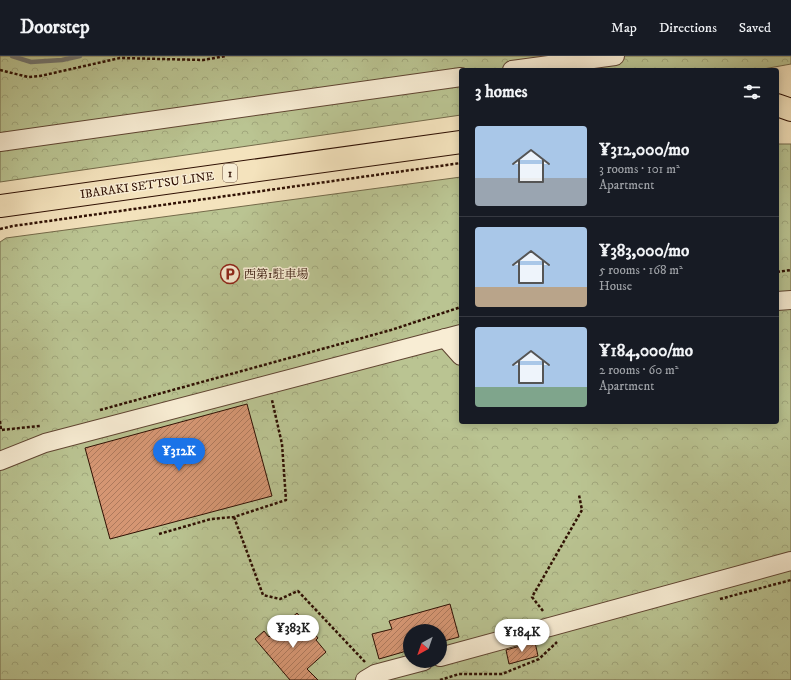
<!DOCTYPE html>
<html lang="en">
<head>
<meta charset="utf-8">
<style>
	body { margin:0; font-family:"IM FELL DW Pica","Noto Serif JP",serif; background:#242831; color:#f1f3f6; height:100vh; display:flex; flex-direction:column; font-size:15px; white-space:nowrap }
	* { box-sizing:border-box; margin:0 }
	p { font-size:13px; color:#9ea1a6 }
	.icon { flex:none; width:22px; height:22px; fill:none; stroke:currentColor; stroke-width:2; stroke-linecap:round; stroke-linejoin:round }
	.map { position:relative; flex:1; overflow:hidden }
	.details { position:absolute; left:459px; top:12px; width:320px; height:356px; display:flex; flex-direction:column; background:#171b24; border-radius:4px; box-shadow:0 2px 10px #0003 }
	.details>* { flex:none }
	.needle { width:26px; rotate:220deg }
	.tools { position:absolute; left:403px; top:568px; display:grid; gap:8px }
	.tools a { display:grid; place-items:center; width:44px; height:44px; border-radius:50%; background:#171b24; box-shadow:0 2px 10px #0003; font-size:20px }
	.price { position:absolute; translate:-50% -34px; padding:0 9px; border-radius:14px; background:#fff; color:#222; font-size:13px; line-height:26px; filter:drop-shadow(0 1px 2px #0008) }
	.price::after { content:''; position:absolute; left:50%; top:24px; width:12px; height:9px; margin-left:-6px; background:inherit; clip-path:polygon(0 0,100% 0,50% 100%) }
	.price.selected { background:#1a73e8; color:#fff }
	ul { padding:0; list-style:none }
	li { display:flex; align-items:center; gap:12px; height:100px; padding:0 16px }
	li+li { border-top:1px solid #363941 }
	li span { display:grid; place-items:center; flex:none; width:112px; height:80px; border-radius:4px; color:#555 }
	li>.icon { margin-inline-start:auto }
	span .icon { width:48px; height:48px; fill:#fffc; stroke-width:1 }
	li b { font-size:17px }
	h2 { display:flex; justify-content:space-between; align-items:center; height:48px; padding:0 16px; font-size:17px }
	header { display:flex; align-items:center; gap:24px; box-sizing:border-box; height:56px; padding:0 20px; background:#171b24; border-bottom:1px solid #363941 }
	header strong { font-size:19px }
	nav { display:flex; gap:22px; margin-inline-start:auto; font-size:14px }
	.map>svg:first-child { display:block }
	.park { fill:url(#park-crowns); stroke:#746a4a; fill-rule:evenodd }
	.lines { fill:none; stroke-linecap:round; stroke-linejoin:round }
	.stream { stroke:#727771; stroke-width:4.5 }
	.building { fill:url(#building-hatch); stroke:#2f1003 }
	.minor-casing { stroke:#604532; stroke-width:20 }
	.major-casing { stroke:#2f1003; stroke-width:24 }
	.path { stroke:#2f1003; stroke-width:2.5; stroke-dasharray:3 2; stroke-linecap:butt }
	.minor { stroke:#f8edd4; stroke-width:18 }
	.major { stroke:#f4e3bd; stroke-width:22 }
	.labels { text-anchor:middle; stroke-width:3; stroke-linejoin:round; paint-order:stroke }
	.shield { fill:#f8edd4; stroke:#6b5242; stroke-width:1 }
	.shield-label { font-size:11px; font-weight:bold; fill:#2f1003 }
	.street-label { font-size:12px; fill:#2f1003; stroke:#f8edd4 }
	.poi-label { font-size:12px; fill:#2f1003; stroke:#f8edd4; text-anchor:start }
</style>
</head>
<body>
<header>
<strong>Doorstep</strong>
<nav><a>Map</a><a>Directions</a><a>Saved</a></nav>
</header>
<div class="map">
<svg width="791" height="624" viewBox="0 0 791 624">
	<defs>
		<pattern id="park-crowns" width="20" height="18" patternUnits="userSpaceOnUse"><rect width="20" height="18" fill="#bac492"/><path d="M2 6a3 3 0 1 1 6 0M12 15a3 3 0 1 1 6 0" fill="none" stroke="#a0a77c"/></pattern>
		<pattern id="building-hatch" width="6" height="6" patternUnits="userSpaceOnUse"><rect width="6" height="6" fill="#d59673"/><path d="M-1 1l2-2M0 6l6-6M5 7l2-2" fill="none" stroke="#ad795c"/></pattern>
	</defs>
	<rect width="100%" height="100%" fill="#f4e3bd"/>
	<filter id="stains"><feTurbulence type="fractalNoise" baseFrequency=".005" numOctaves="4"/><feColorMatrix values="0 0 0 0 .2 0 0 0 0 .09 0 0 0 0 .02 0 0 0 .5 -.17"/></filter>
	<radialGradient id="worn" r=".72"><stop offset=".6" stop-color="#630" stop-opacity="0"/><stop offset="1" stop-color="#630" stop-opacity=".3"/></radialGradient>
	<g class="park">
		<polygon points="0,0 791,0 791,8 758,14 461,14 461,59 0,126"/>
		<path d="M777,88H791V624H0V186L6,182L461,121V366H777ZM410,575H440V605H410Z"/>
	</g>
	<g class="lines">
		<polyline class="stream" points="12,0 31,6 62,4 80,0"/>
	</g>
	<g class="building">
		<polygon points="247,348 272,440 110,483 85,392"/>
		<polygon points="450,548 459,581 440,586 440,575 410,575 410,594 379,603 372,578 392,573 389,565"/>
		<polygon points="297,557 318,582 316,584 326,596 307,613 318,624 290,624 255,583 264,575 269,581"/>
		<polygon points="535,586 538,600 509,608 506,594"/>
	</g>
	<g class="lines">
		<g class="minor-casing">
			<g id="minor">
				<polyline points="512,14 615,0"/>
				<polyline points="0,86 461,21"/>
				<polyline points="777,245 791,244"/>
				<polyline points="445,282 461,300"/>
				<polyline points="0,405 45,387 461,278"/>
				<polyline points="440,601 791,505"/>
				<polyline points="365,624 375,618 424,605"/>
			</g>
		</g>
		<g class="major-casing">
			<g id="major">
				<polyline points="777,49 791,54"/>
				<polyline points="0,150 461,86"/>
			</g>
		</g>
		<g class="path">
			<polyline points="0,14 28,21 40,20 120,2 203,4 226,0"/>
			<polyline points="0,173 13,170 461,107"/>
			<polyline points="777,216 791,214"/>
			<polyline points="100,354 391,274 461,251"/>
			<polyline points="0,365 1,374 40,370"/>
			<polyline points="234,461 263,539 280,543 298,535 365,606"/>
			<polyline points="159,478 211,463 234,461 286,444 282,388 272,344"/>
			<polyline points="720,543 791,524"/>
			<polyline points="543,555 532,541 582,454 579,439"/>
			<polyline points="440,624 459,618 502,618 539,603 557,586"/>
		</g>
		<use href="#minor" class="minor"/>
		<use href="#major" class="major"/>
	</g>
	<defs>
		<g id="parking-ring" transform="scale(1)"><circle r="9.5" fill="#f8edd4" stroke="#8f2418" stroke-width="1.5"/><path d="M-3.5-5.5H1a3.5 3.5 0 0 1 0 7H-1V5.5H-3.5ZM-1-3.4V-.6H.8a1.4 1.4 0 0 0 0-2.8Z" fill="#8f2418"/></g>
	</defs>
	<g fill-rule="evenodd">
		<use href="#parking-ring" x="230" y="218"/>
	</g>
	<g class="labels">
		<rect class="shield" x="223" y="108" width="14" height="18" rx="3"/>
		<g class="shield-label">
			<text x="230" y="121">1</text>
		</g>
		<g class="street-label">
			<text transform="translate(147 129) rotate(-8)" y="4">IBARAKI SETTSU LINE</text>
		</g>
		<g class="poi-label">
			<text x="244" y="222">西第1駐車場</text>
		</g>
	</g>
	<rect width="100%" height="100%" filter="url(#stains)"/>
	<rect width="100%" height="100%" fill="url(#worn)"/>
</svg>
<div class="tools">
<a><svg class="needle" viewBox="-14 -14 28 28"><path d="M0-13l5 13h-10z" fill="#e53935"/><path d="M0 13l5-13h-10z" fill="#9ea1a6"/></svg></a>
</div>
<b class="price selected" style="left:179px;top:416px">¥312K</b>
<b class="price" style="left:293px;top:593px">¥383K</b>
<b class="price" style="left:522px;top:597px">¥184K</b>
<section class="details">
<h2>3 homes<svg class="icon" aria-label="filters" viewBox="0 0 24 24"><path d="M4 7h16M4 17h16"/><circle cx="9" cy="7" r="2"/><circle cx="15" cy="17" r="2"/></svg></h2>
<ul>
<li><span style="background:linear-gradient(#a9c7e8 65%,#9aa5b1 0)"><svg class="icon" aria-label="home" viewBox="0 0 24 24"><path d="M3 11l9-7 9 7M6 9v11h12V9"/></svg></span><div><b>¥312,000/mo</b><p>3 rooms · 101 m²</p><p>Apartment</p></div></li>
<li><span style="background:linear-gradient(#a9c7e8 75%,#b9a48a 0)"><svg class="icon" aria-label="home" viewBox="0 0 24 24"><path d="M3 11l9-7 9 7M6 9v11h12V9"/></svg></span><div><b>¥383,000/mo</b><p>5 rooms · 168 m²</p><p>House</p></div></li>
<li><span style="background:linear-gradient(#a9c7e8 75%,#7fa58c 0)"><svg class="icon" aria-label="home" viewBox="0 0 24 24"><path d="M3 11l9-7 9 7M6 9v11h12V9"/></svg></span><div><b>¥184,000/mo</b><p>2 rooms · 60 m²</p><p>Apartment</p></div></li>
</ul>
</section>
</div>
</body>
</html>
